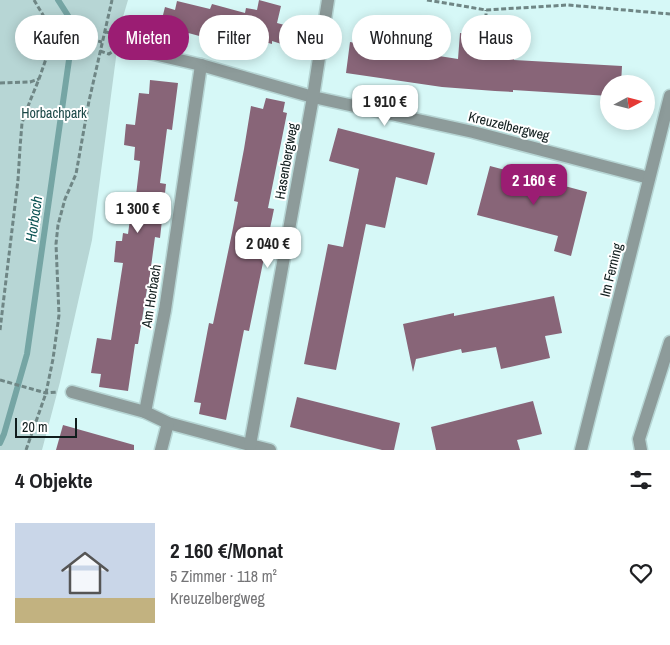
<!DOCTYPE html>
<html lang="de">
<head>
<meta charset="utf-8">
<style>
	body { margin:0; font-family:"Archivo Narrow",sans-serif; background:#f2f2f2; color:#202124; height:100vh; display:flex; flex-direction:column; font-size:19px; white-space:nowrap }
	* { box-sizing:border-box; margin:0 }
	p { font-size:16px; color:#757577 }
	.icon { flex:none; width:28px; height:28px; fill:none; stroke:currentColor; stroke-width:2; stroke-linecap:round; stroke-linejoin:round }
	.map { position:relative; height:450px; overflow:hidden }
	.sheet { display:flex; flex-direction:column; background:#fff; flex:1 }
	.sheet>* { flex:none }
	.banner { position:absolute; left:15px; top:15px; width:640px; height:45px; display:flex; gap:10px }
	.needle { width:32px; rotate:83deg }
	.buttons { position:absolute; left:600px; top:75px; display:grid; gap:10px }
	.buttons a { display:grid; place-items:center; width:55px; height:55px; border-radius:50%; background:#fff; box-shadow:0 2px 12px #0003; font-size:25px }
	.scale { position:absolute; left:15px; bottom:12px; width:62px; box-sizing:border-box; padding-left:5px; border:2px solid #101d1d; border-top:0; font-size:14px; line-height:18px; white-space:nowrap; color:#101d1d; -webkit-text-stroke:4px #fff; paint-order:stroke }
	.price { position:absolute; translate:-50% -42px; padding:0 11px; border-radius:10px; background:#fff; color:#222; font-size:16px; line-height:32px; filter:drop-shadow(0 1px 2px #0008) }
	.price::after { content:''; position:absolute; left:50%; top:30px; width:15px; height:11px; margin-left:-8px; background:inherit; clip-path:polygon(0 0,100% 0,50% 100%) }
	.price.current { background:#9b1d73; color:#fff }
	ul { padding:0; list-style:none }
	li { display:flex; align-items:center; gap:15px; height:125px; padding:0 15px }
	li+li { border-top:1px solid #e0e0e0 }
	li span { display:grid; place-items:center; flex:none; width:140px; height:100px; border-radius:0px; color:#555 }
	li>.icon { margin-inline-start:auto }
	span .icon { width:60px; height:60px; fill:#fffc; stroke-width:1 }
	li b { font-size:21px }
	h2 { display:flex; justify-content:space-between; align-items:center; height:60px; padding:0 15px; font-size:21px }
	.pill { padding:0 18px; border-radius:22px; background:#fff; box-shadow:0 2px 12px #0003; font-size:18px; line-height:45px }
	.pill.current { background:#9b1d73; color:#fff }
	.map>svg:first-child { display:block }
	.green { fill:#b7d6d5 }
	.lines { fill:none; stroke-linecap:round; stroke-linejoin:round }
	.stream { stroke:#75a5a4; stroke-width:6 }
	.building { fill:#886578 }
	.minor-casing { stroke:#b6d5d4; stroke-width:15 }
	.path { stroke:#6f8685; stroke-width:3; stroke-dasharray:5 2.5; stroke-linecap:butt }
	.minor { stroke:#8d9b9a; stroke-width:12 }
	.labels { text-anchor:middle; stroke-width:4; stroke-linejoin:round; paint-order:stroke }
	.park-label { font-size:14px; fill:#1b4847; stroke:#fff }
	.street-label { font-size:14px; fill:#101d1d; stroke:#fff }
	.water-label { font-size:15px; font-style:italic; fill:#0e5555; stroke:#fff }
</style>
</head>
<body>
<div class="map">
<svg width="670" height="450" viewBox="0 0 670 450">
	<rect width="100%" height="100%" fill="#d6f8f7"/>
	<polygon class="green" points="0,0 128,0 120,27 92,240 60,382 42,450 0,450"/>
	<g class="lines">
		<polyline class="stream" points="0,443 4,434 27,354 74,25 58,0"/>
	</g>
	<g class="building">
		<polygon points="259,0 281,6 277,23 296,28 291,47 272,41 272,44 239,35 238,39 205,31 203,37 170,28 171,26 161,23 165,7 175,10 177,1 210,9 212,4 245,13 246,8 257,10"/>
		<polygon points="460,33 478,35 515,36 514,60 622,66 621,84 609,84 609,96 513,90 513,92 495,91 442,87 346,73 350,42 458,59"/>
		<polygon points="150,80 178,83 172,130 167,129 160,183 166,184 160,238 155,237 148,289 147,289 138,344 135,344 128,391 99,387 101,374 91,373 97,338 111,340 123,263 114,262 116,241 122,241 123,233 128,234 132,204 135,204 140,161 134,160 135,147 124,145 126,124 135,125 139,93 149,94"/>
		<polygon points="266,98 285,102 283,112 287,113 268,208 274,209 249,331 244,330 226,420 199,414 201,403 194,402 209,323 213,324 232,233 238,202 234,201 244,149 251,106 263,109"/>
		<polygon points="338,128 435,153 427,185 396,177 385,228 366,224 336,370 304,364 328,244 343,247 359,169 329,161"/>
		<polygon points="490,166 587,192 571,256 554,251 558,236 477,215"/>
		<polygon points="554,296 562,333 545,336 550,358 501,369 496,347 462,353 461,349 416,359 413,372 403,324 454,313 454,316"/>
		<polygon points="297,397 400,423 394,450 382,450 290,427"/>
		<polygon points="533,401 542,434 517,440 520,450 436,450 431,427"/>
		<polygon points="63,425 134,445 134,450 56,450"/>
	</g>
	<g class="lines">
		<g class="minor-casing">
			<g id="minor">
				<polyline points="128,48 201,65 313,97 473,132 649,178"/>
				<polyline points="72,392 145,412 168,423 250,445 270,450"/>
				<polyline points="145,412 165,310 201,65"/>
				<polyline points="250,445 313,97 328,0"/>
				<polyline points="161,450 168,423"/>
				<polyline points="581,450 670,96"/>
				<polyline points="641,450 639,439 670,342"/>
			</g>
		</g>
		<g class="path">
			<polyline points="34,0 52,30 102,42"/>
			<polyline points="427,0 486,10 568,5 670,14"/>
			<polyline points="486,26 486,10"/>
			<polyline points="105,32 111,33 116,40"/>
			<polyline points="100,51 109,54 112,52"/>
			<polyline points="0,83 30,82 39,79"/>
			<polyline points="0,330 18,180 20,148 22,123 30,101 39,79 48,53 52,30"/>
			<polyline points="0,380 46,393 58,392"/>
			<polyline points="26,450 46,393 53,359 59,315 56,244 58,225 65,199 76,174 89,101 112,0"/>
		</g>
		<use href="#minor" class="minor"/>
	</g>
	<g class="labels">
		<g class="park-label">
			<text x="54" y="118">Horbachpark</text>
		</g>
		<g class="street-label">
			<text transform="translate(509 126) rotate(14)" y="5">Kreuzelbergweg</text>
			<text transform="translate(286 161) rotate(-80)" y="5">Hasenbergweg</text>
			<text transform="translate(611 270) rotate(-76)" y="5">Im Ferning</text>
			<text transform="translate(151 296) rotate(-81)" y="5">Am Horbach</text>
		</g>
		<g class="water-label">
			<text transform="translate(34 219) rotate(-82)" y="5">Horbach</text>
		</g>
	</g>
</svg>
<div class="buttons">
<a><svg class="needle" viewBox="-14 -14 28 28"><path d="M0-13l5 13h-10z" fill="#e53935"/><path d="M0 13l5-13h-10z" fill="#757577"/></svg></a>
</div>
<div class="scale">20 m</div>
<b class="price" style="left:385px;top:127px">1 910 €</b>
<b class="price current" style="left:534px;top:206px">2 160 €</b>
<b class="price" style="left:138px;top:234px">1 300 €</b>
<b class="price" style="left:268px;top:269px">2 040 €</b>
<div class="banner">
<a class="pill">Kaufen</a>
<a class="pill current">Mieten</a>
<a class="pill">Filter</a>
<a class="pill">Neu</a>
<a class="pill">Wohnung</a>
<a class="pill">Haus</a>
</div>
</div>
<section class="sheet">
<h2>4 Objekte<svg class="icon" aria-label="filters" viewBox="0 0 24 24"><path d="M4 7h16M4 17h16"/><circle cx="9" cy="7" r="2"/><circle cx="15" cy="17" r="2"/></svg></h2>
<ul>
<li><span style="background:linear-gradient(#c9d6e8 75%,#c2b280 0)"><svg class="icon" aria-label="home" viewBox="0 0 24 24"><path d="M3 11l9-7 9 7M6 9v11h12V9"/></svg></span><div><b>2 160 €/Monat</b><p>5 Zimmer · 118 m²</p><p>Kreuzelbergweg</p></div><svg class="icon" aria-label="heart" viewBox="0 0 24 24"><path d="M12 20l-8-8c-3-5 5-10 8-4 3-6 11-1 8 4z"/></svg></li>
</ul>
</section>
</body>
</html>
